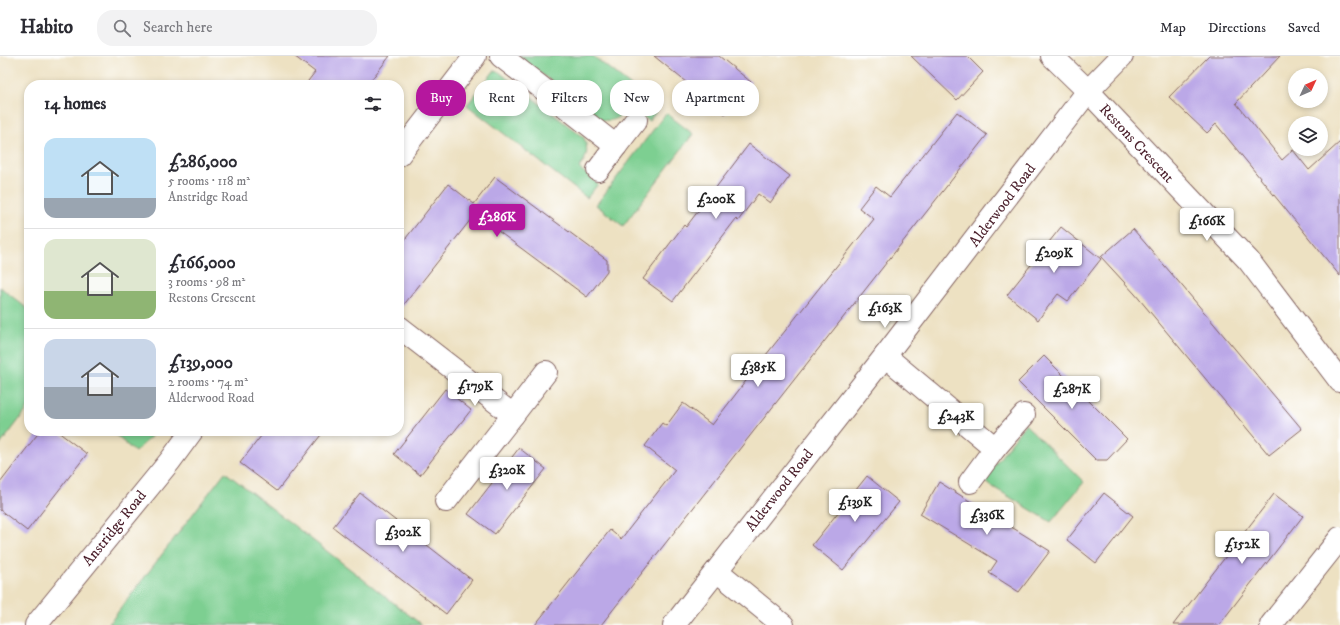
<!DOCTYPE html>
<html lang="en">
<head>
<meta charset="utf-8">
<style>
	body { margin:0; font-family:"IM FELL DW Pica",serif; background:#f2f2f3; color:#2b2b33; height:100vh; display:flex; flex-direction:column; font-size:15px; white-space:nowrap }
	* { box-sizing:border-box; margin:0 }
	p { font-size:13px; color:#7c7c81 }
	.icon { flex:none; width:22px; height:22px; fill:none; stroke:currentColor; stroke-width:2; stroke-linecap:round; stroke-linejoin:round }
	.map { position:relative; flex:1; overflow:hidden }
	.details { position:absolute; left:24px; top:24px; width:380px; height:356px; display:flex; flex-direction:column; background:#fff; border-radius:16px; box-shadow:0 2px 6px #0003 }
	.details>* { flex:none }
	.hud { position:absolute; left:416px; top:24px; width:380px; height:36px; display:flex; gap:8px }
	.needle { width:26px; rotate:46deg }
	.tools { position:absolute; left:1288px; top:12px; display:grid; gap:8px }
	.tools a { display:grid; place-items:center; width:40px; height:40px; border-radius:50%; background:#fff; box-shadow:0 2px 6px #0003; font-size:20px }
	.price { position:absolute; translate:-50% -34px; padding:0 9px; border-radius:4px; background:#fff; color:#222; font-size:13px; line-height:26px; filter:drop-shadow(0 1px 2px #0008) }
	.price::after { content:''; position:absolute; left:50%; top:24px; width:12px; height:9px; margin-left:-6px; background:inherit; clip-path:polygon(0 0,100% 0,50% 100%) }
	.price.selected { background:#b5179e; color:#fff }
	ul { padding:0; list-style:none }
	li { display:flex; align-items:center; gap:12px; height:100px; padding:0 20px }
	li+li { border-top:1px solid #e1e1e2 }
	li span { display:grid; place-items:center; flex:none; width:112px; height:80px; border-radius:12px; color:#555 }
	li>.icon { margin-inline-start:auto }
	span .icon { width:48px; height:48px; fill:#fffc; stroke-width:1 }
	li b { font-size:17px }
	h2 { display:flex; justify-content:space-between; align-items:center; height:48px; padding:0 20px; font-size:17px }
	.tag { padding:0 14px; border-radius:16px; background:#fff; box-shadow:0 2px 6px #0003; font-size:14px; line-height:36px }
	.tag.selected { background:#b5179e; color:#fff }
	header { display:flex; align-items:center; gap:24px; box-sizing:border-box; height:56px; padding:0 20px; background:#fff; border-bottom:1px solid #e1e1e2 }
	header strong { font-size:19px }
	nav { display:flex; gap:22px; margin-inline-start:auto; font-size:14px }
	.search { width:280px; height:36px; background:#f2f2f3; display:flex; align-items:center; gap:10px; box-sizing:border-box; padding:0 14px; border-radius:16px; color:#7c7c81; font-size:15px }
	.map>svg:first-child { display:block }
	.green { fill:#7dcf91; stroke:#64775e }
	.building { fill:#bba8e7 }
	.lines { fill:none; stroke-linecap:round; stroke-linejoin:round }
	.minor-casing { stroke:#836360; stroke-width:24 }
	.minor { stroke:#fff; stroke-width:22 }
	.labels { text-anchor:middle; stroke-width:3; stroke-linejoin:round; paint-order:stroke }
	.street-label { font-size:15px; fill:#4a1f2b; stroke:#fff }
</style>
</head>
<body>
<header>
<strong>Habito</strong>
<div class="search"><svg class="icon" aria-label="search" viewBox="0 0 24 24"><circle cx="10" cy="10" r="6"/><path d="M15 15l6 6"/></svg>Search here</div>
<nav><a>Map</a><a>Directions</a><a>Saved</a></nav>
</header>
<div class="map">
<svg width="1340" height="569" viewBox="0 0 1340 569">
	<rect width="100%" height="100%" fill="#fff"/>
	<filter id="ink" filterUnits="userSpaceOnUse"><feTurbulence type="fractalNoise" baseFrequency=".025" numOctaves="2"/><feDisplacementMap in="SourceGraphic" scale="8" xChannelSelector="R" yChannelSelector="G"/><feConvolveMatrix kernelMatrix="1 2 1 2 8 2 1 2 1" color-interpolation-filters="sRGB"/></filter>
	<filter id="wash" filterUnits="userSpaceOnUse"><feTurbulence type="fractalNoise" baseFrequency=".012" numOctaves="4" result="noise"/><feDisplacementMap in="SourceGraphic" scale="16" xChannelSelector="R" yChannelSelector="G"/><feGaussianBlur stdDeviation="0.9" result="paint"/><feColorMatrix in="noise" values="0 0 0 0 0 0 0 0 0 0 0 0 0 0 0 0 0 1.4 0 .05"/><feComposite in="paint" operator="in"/></filter>
	<g filter="url(#wash)">
		<rect width="100%" height="100%" fill="#ede1c2"/>
		<g class="green">
			<path d="M519,0H593L659,52L649,65L629,50C619,62 616,66 600,64Z"/>
			<path d="M494,15L499,16L584,82C589,96 587,101 579,112L598,128L587,142L467,49Z"/>
			<polygon points="666,57 693,78 623,170 596,149"/>
			<polygon points="0,231 29,254 29,351 0,389"/>
			<polygon points="1025,368 1084,426 1051,466 983,425"/>
			<polygon points="111,375 157,375 135,396"/>
			<polygon points="225,416 422,569 108,569"/>
		</g>
		<g id="blocks">
			<g class="building">
				<polygon points="294,0 390,0 367,29 305,29 315,16"/>
				<polygon points="654,0 719,0 751,26 725,58"/>
				<polygon points="911,0 967,0 983,16 957,44"/>
				<polygon points="1209,0 1280,0 1236,47 1282,104 1293,94 1309,114 1340,86 1340,220 1216,68 1207,77 1169,41"/>
				<polygon points="957,56 987,79 601,569 535,569 610,474 621,483 675,414 645,390 662,367 666,370 683,347 712,369 762,304 874,163 859,152 876,130 890,141"/>
				<polygon points="749,88 790,120 770,147 758,138 738,165 736,163 673,245 643,223 684,169 686,171"/>
				<polygon points="495,121 607,204 607,215 587,241 475,158 399,255 399,191 448,128 474,148"/>
				<polygon points="1061,171 1101,203 1068,245 1058,238 1038,264 1007,239"/>
				<polygon points="1133,173 1183,231 1302,373 1269,399 1135,238 1101,201"/>
				<polygon points="1044,300 1127,383 1107,404 1096,404 1018,326"/>
				<polygon points="445,333 471,354 420,419 394,398"/>
				<polygon points="40,375 57,375 87,398 27,475 0,454 0,427"/>
				<polygon points="265,375 324,375 277,435 240,407"/>
				<polygon points="519,392 546,413 495,478 468,458"/>
				<polygon points="867,420 899,446 843,514 812,489"/>
				<polygon points="939,426 1050,495 1019,536 989,517 997,505 920,458"/>
				<polygon points="360,437 472,524 446,558 333,471"/>
				<polygon points="1104,437 1133,460 1096,507 1067,484"/>
				<polygon points="1274,438 1303,460 1219,569 1173,569"/>
			</g>
		</g>
	</g>
	<g filter="url(#ink)">
		<use href="#blocks" fill-opacity="0" stroke="#836360" stroke-width="1"/>
		<g class="lines">
			<g class="minor-casing">
				<g id="minor">
					<polyline points="501,0 616,90 636,64"/>
					<polyline points="1052,0 1088,35 1249,205 1340,325"/>
					<polyline points="399,99 475,0"/>
					<polyline points="598,114 616,90"/>
					<polyline points="399,271 513,359 446,445"/>
					<polyline points="885,300 995,392 1024,359"/>
					<polyline points="513,359 546,316"/>
					<polyline points="970,426 995,392"/>
					<polyline points="717,515 783,569"/>
					<polyline points="36,569 170,405 192,375"/>
					<polyline points="674,569 885,300 1088,35 1122,0"/>
					<polyline points="1271,569 1340,482"/>
				</g>
			</g>
			<use href="#minor" class="minor"/>
		</g>
	</g>
	<g class="labels">
		<g class="street-label">
			<text transform="translate(1137 87) rotate(47)" y="5">Restons Crescent</text>
			<text transform="translate(1002 149) rotate(-53)" y="5">Alderwood Road</text>
			<text transform="translate(779 434) rotate(-52)" y="5">Alderwood Road</text>
			<text transform="translate(114 472) rotate(-51)" y="5">Anstridge Road</text>
		</g>
	</g>
</svg>
<div class="tools">
<a><svg class="needle" viewBox="-14 -14 28 28"><path d="M0-13l5 13h-10z" fill="#e53935"/><path d="M0 13l5-13h-10z" fill="#7c7c81"/></svg></a>
<a><svg class="icon" aria-label="layers" viewBox="0 0 24 24"><path d="M12 4l9 5-9 5-9-5zM3 14l9 5 9-5"/></svg></a>
</div>
<b class="price" style="left:716px;top:164px">£200K</b>
<b class="price selected" style="left:497px;top:182px">£286K</b>
<b class="price" style="left:1207px;top:186px">£166K</b>
<b class="price" style="left:1054px;top:218px">£209K</b>
<b class="price" style="left:885px;top:273px">£163K</b>
<b class="price" style="left:758px;top:332px">£385K</b>
<b class="price" style="left:475px;top:351px">£179K</b>
<b class="price" style="left:1072px;top:354px">£287K</b>
<b class="price" style="left:956px;top:381px">£243K</b>
<b class="price" style="left:507px;top:435px">£320K</b>
<b class="price" style="left:855px;top:467px">£139K</b>
<b class="price" style="left:987px;top:480px">£336K</b>
<b class="price" style="left:403px;top:497px">£302K</b>
<b class="price" style="left:1242px;top:509px">£152K</b>
<div class="hud">
<a class="tag selected">Buy</a>
<a class="tag">Rent</a>
<a class="tag">Filters</a>
<a class="tag">New</a>
<a class="tag">Apartment</a>
</div>
<section class="details">
<h2>14 homes<svg class="icon" aria-label="filters" viewBox="0 0 24 24"><path d="M4 7h16M4 17h16"/><circle cx="9" cy="7" r="2"/><circle cx="15" cy="17" r="2"/></svg></h2>
<ul>
<li><span style="background:linear-gradient(#bfe0f5 75%,#9aa5b1 0)"><svg class="icon" aria-label="home" viewBox="0 0 24 24"><path d="M3 11l9-7 9 7M6 9v11h12V9"/></svg></span><div><b>£286,000</b><p>5 rooms · 118 m²</p><p>Anstridge Road</p></div></li>
<li><span style="background:linear-gradient(#dfe7d0 65%,#8fb573 0)"><svg class="icon" aria-label="home" viewBox="0 0 24 24"><path d="M3 11l9-7 9 7M6 9v11h12V9"/></svg></span><div><b>£166,000</b><p>3 rooms · 98 m²</p><p>Restons Crescent</p></div></li>
<li><span style="background:linear-gradient(#c9d6e8 60%,#9aa5b1 0)"><svg class="icon" aria-label="home" viewBox="0 0 24 24"><path d="M3 11l9-7 9 7M6 9v11h12V9"/></svg></span><div><b>£139,000</b><p>2 rooms · 74 m²</p><p>Alderwood Road</p></div></li>
</ul>
</section>
</div>
</body>
</html>
